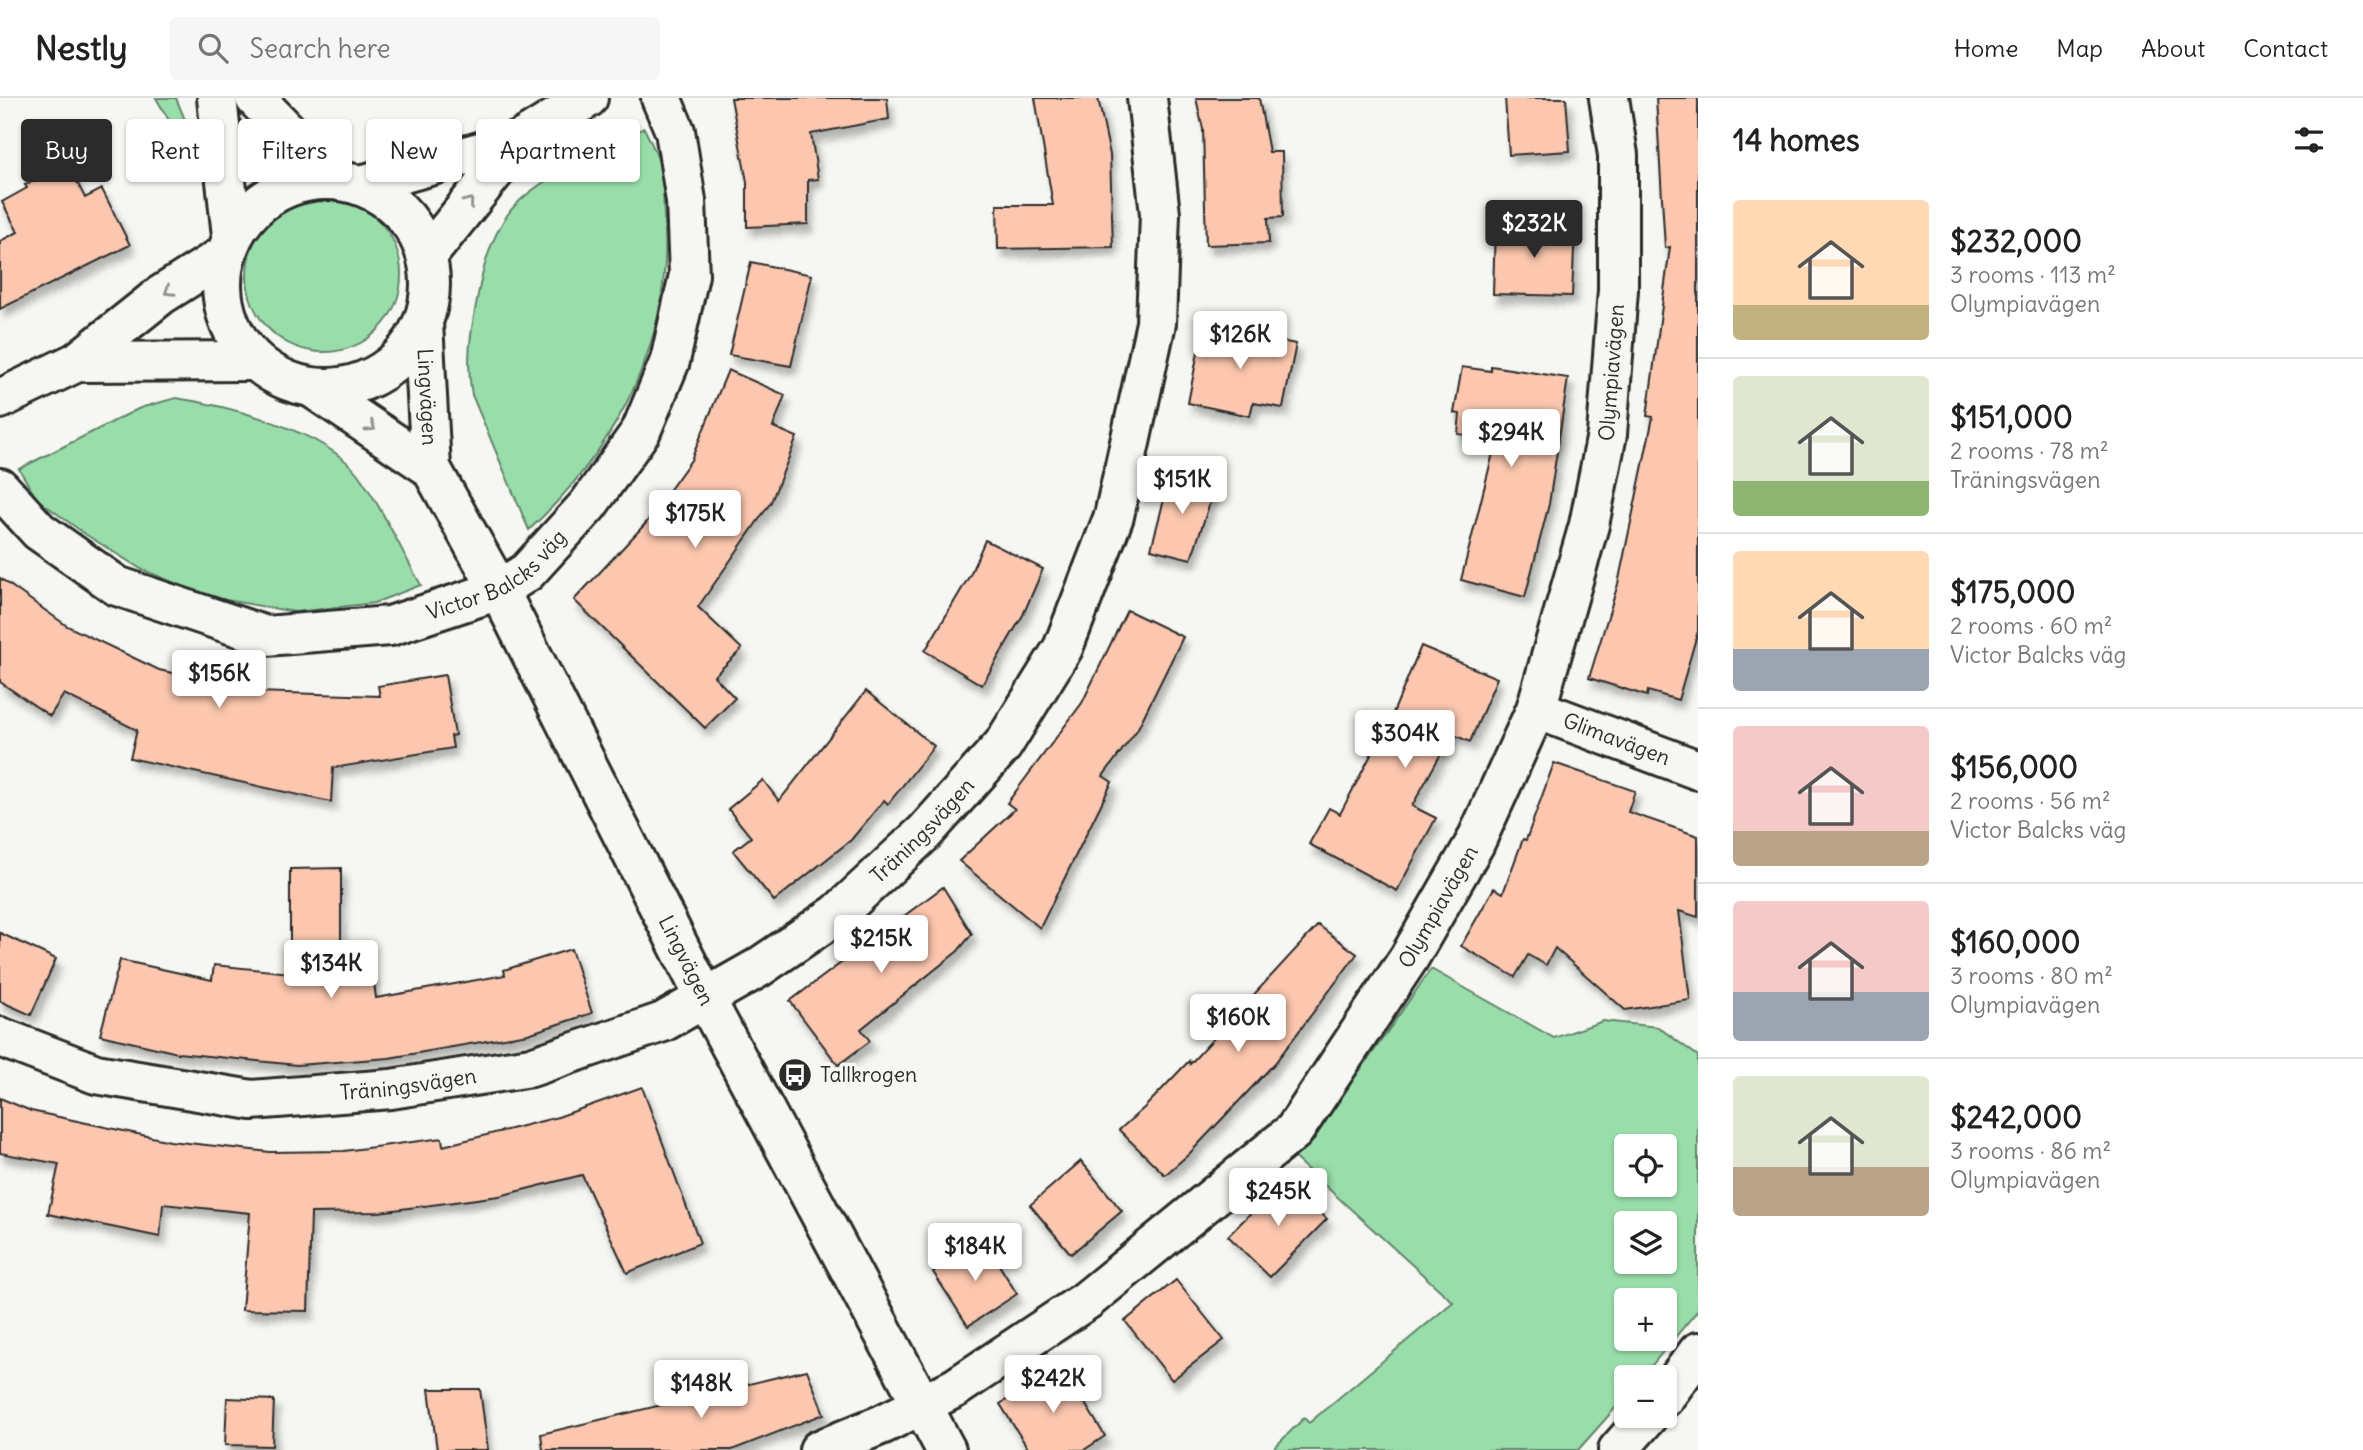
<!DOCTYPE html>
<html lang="en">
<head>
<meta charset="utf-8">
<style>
	body { margin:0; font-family:Delius,sans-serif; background:#f6f6f6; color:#222; height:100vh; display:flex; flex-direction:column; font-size:26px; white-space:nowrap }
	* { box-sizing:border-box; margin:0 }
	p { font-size:23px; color:#767676 }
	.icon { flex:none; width:38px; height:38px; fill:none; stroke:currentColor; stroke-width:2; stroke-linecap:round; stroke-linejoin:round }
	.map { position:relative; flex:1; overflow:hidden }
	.sheet { display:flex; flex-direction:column; background:#fff; width:665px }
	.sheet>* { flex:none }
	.hud { position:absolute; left:21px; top:21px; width:665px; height:63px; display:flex; gap:14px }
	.tools { position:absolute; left:1614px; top:1036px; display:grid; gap:14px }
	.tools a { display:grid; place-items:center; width:63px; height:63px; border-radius:7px; background:#fff; box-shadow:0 2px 5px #0004; font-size:35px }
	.price { position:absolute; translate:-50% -60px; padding:0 16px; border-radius:7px; background:#fff; color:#222; font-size:23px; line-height:46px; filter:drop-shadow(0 2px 4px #0008) }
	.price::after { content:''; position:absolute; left:50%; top:42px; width:21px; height:16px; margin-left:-10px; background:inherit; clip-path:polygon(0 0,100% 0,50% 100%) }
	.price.selected { background:#2b2b2b; color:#fff }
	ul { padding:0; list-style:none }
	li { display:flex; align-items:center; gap:21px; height:175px; padding:0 35px }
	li+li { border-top:2px solid #e0e0e0 }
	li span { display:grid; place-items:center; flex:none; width:196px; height:140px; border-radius:7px; color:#555 }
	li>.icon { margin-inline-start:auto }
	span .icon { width:84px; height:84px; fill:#fffc; stroke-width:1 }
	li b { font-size:30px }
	h2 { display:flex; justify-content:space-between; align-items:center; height:84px; padding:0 35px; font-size:30px }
	.pill { padding:0 24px; border-radius:7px; background:#fff; box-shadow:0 2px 5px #0004; font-size:24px; line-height:63px }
	.pill.selected { background:#2b2b2b; color:#fff }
	header { display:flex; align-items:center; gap:42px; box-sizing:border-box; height:98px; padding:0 35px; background:#fff; border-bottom:2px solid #e0e0e0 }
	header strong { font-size:33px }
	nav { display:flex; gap:38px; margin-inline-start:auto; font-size:24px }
	.search { width:490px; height:63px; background:#f6f6f6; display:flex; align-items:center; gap:18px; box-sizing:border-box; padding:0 24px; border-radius:7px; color:#767676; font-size:26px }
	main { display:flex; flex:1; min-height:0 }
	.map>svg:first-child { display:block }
	.green { fill:#99deaa; stroke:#62846a; stroke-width:2; fill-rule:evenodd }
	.building { fill:#fcc7ae; stroke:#2b2b2b; stroke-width:2; filter:url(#shadow) }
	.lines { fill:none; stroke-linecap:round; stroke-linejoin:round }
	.minor-casing { stroke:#2b2b2b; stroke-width:44 }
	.minor { stroke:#f6f6f2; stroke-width:38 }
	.oneway { stroke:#90908e }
	.labels { text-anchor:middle; stroke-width:7; stroke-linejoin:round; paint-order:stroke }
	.street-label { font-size:21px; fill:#2b2b2b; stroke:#f6f6f2 }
	.poi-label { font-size:21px; fill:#2b2b2b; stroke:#f6f6f2; text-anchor:start }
</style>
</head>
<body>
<header>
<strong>Nestly</strong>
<div class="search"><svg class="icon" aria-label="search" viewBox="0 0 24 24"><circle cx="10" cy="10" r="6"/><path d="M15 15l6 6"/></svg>Search here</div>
<nav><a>Home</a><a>Map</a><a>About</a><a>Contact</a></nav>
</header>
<main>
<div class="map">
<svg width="1698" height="1352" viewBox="0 0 1698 1352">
	<defs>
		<filter id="shadow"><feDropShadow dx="4.5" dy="8" stdDeviation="3.5" flood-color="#0004"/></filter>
	</defs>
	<rect width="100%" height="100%" fill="#f6f6f2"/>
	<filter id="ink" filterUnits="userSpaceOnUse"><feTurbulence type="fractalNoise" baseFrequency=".0143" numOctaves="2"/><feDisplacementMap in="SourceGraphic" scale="14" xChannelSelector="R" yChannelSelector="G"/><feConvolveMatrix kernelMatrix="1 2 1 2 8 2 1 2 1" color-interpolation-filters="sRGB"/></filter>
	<g filter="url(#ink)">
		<g class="green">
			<polygon points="156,0 176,0 190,34 204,52 198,58 187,53"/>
			<path d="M644,30C650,42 657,56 661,69C664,84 663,101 664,117C675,241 618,348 529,432L472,297C466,265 470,238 476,207C482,174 489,143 508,116C532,82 607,50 644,30Z"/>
			<circle cx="324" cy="177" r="77"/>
			<path d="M176,300C228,308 323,332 357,375C381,407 401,452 421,487L374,505L295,514L209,499L141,471L85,436L37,401L19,371L140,310Z"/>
			<path d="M1431,871L1554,940L1603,923L1658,929L1698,958V1212L1642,1279H1626V1298L1578,1352H1272L1304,1320L1309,1325L1453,1204L1289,1055L1365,966ZM1626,1048H1664V1087H1626ZM1626,1125H1664V1164H1626ZM1626,1202H1664V1241H1626Z"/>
		</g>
		<g class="building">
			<polygon points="731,0 887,0 889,21 811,36 818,81 808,82 808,126 747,129 747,84"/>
			<polygon points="1035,0 1098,0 1110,57 1113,149 998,151 997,107 1053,107"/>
			<polygon points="1196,0 1259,0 1269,54 1282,54 1283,119 1268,120 1269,145 1206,147 1203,31"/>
			<polygon points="1505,0 1566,0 1570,53 1509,57"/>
			<polygon points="1656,0 1698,0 1698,533 1678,602 1648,593 1647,598 1589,580 1618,486 1653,319 1647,318 1670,149 1665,150"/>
			<polygon points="68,66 85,100 102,91 130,147 0,211 0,143 18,134 2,104 27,90 25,87"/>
			<polygon points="1495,126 1575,128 1572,198 1493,196"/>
			<polygon points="751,164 812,177 791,268 729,257"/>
			<polygon points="1203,228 1296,246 1283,310 1253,305 1250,318 1188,305"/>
			<polygon points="1491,268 1568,280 1549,406 1525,499 1461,482 1493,355 1491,355 1493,341 1458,336 1460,316 1454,315 1462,269 1491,273"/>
			<polygon points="728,272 785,297 773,329 797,339 771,404 698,509 742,551 714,578 735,600 705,630 574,502 646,425 691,362"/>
			<polygon points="1171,375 1216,387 1191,461 1151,451"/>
			<polygon points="985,442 1043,471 1023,517 982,587 925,553 970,477"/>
			<polygon points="0,480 67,528 159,572 255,594 380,598 378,588 445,577 455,637 451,638 453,650 333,670 331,704 130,660 137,632 64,596 50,618 0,584"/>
			<polygon points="1127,512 1183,539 1137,632 1103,678 1112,684 1040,830 959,763 1015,711 1007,705 1082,605"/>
			<polygon points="1421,548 1497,580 1470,644 1452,636 1412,708 1436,720 1397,793 1309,746 1329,710 1340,716 1393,615"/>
			<polygon points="866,593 934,648 888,706 884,702 851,742 774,803 733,753 751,739 728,711 763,682 779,703"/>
			<polygon points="1554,665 1635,693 1628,714 1698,738 1698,819 1679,813 1690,902 1625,912 1555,850 1546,867 1528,857 1515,879 1461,848 1494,790 1503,795 1523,741 1526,742"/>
			<polygon points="341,770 341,879 373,877 376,900 505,877 504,872 571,851 592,915 528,936 389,960 297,967 178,955 100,937 120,862 212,882 214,867 290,875 290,771"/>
			<polygon points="943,789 972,836 958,853 861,931 870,943 838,967 790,903"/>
			<polygon points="1318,827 1357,856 1275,965 1189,1056 1165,1077 1119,1032 1145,1009 1189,963 1190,966"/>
			<polygon points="0,835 56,861 31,917 0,903"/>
			<polygon points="642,989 700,1145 627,1175 582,1077 499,1098 379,1114 311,1115 308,1213 242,1212 250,1115 163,1106 160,1139 48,1116 59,1066 0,1055 0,1000 31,1013 170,1043 270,1054 344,1053 442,1040 443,1048 558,1019"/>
			<polygon points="1081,1063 1122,1113 1071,1156 1030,1107"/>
			<polygon points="1285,1080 1327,1121 1270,1179 1228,1138"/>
			<polygon points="983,1141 1017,1196 968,1228 933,1174"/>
			<polygon points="1176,1182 1224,1242 1172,1282 1125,1223"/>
			<polygon points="1061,1267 1105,1338 1084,1352 1029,1352 1000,1306"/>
			<polygon points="807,1272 824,1316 732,1352 543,1352 541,1336"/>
			<polygon points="429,1291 480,1291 488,1352 437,1352"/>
			<polygon points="227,1300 274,1302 272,1348 225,1347"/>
		</g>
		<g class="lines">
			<g class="minor-casing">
				<g id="minor">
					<polyline points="217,0 232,138"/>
					<polyline points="255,0 334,81"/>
					<circle cx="326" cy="186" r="104"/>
					<polyline points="361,87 519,43 588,0"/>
					<polyline points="427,158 519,43"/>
					<path id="s1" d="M423,225L431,370L499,492L705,900L946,1352"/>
					<polyline points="77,264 254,263"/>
					<polyline points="314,291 431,370"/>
					<polyline points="0,301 77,264 161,197 226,156"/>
					<path id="s2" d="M0,390L39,433L117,488L266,538L390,528L499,492L527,474L588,407L641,333L670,263L689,177L686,103L675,33L661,0"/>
					<path id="s3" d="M1536,611L1698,672"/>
					<path id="s4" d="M0,939L96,976L252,1002L391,991L531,969L663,924L758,870L837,816L925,734L1003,647L1063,550L1114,418L1156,225L1160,116L1147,0"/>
					<polyline points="1664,1300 1698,1254"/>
					<path id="s5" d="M819,1352L883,1326L955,1290L1087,1202L1294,1033L1409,860L1475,745L1536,611L1589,427L1607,336L1618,192V57L1609,0"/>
					<polyline points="1618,1352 1648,1318"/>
				</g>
			</g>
			<use href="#minor" class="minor"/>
		</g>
		<defs><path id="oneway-chevron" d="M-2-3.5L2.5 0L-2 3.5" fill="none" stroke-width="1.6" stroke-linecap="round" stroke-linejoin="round" transform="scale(1.75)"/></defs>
		<g class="oneway">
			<use href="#oneway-chevron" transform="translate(469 104) rotate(-51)"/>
			<use href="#oneway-chevron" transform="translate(169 193) rotate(147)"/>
			<use href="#oneway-chevron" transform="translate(371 329) rotate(34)"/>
		</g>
	</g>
	<defs>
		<g id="bus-disc" transform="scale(1.75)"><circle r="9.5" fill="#2b2b2b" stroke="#f6f6f2"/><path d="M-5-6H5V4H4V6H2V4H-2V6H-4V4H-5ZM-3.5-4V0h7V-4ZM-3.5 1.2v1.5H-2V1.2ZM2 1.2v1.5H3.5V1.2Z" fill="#fff"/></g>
	</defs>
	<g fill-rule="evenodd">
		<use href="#bus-disc" x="795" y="977"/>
	</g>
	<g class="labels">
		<g class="street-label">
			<text dy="7" stroke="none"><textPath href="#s5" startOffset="1409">Olympiavägen</textPath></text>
			<text dy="7" stroke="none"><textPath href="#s1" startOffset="74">Lingvägen</textPath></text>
			<text dy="7" stroke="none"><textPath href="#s2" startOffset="555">Victor Balcks väg</textPath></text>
			<text dy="7" stroke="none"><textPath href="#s3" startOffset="86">Glimavägen</textPath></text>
			<text dy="7" stroke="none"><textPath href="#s4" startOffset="1006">Träningsvägen</textPath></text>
			<text dy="7" stroke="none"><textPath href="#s5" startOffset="842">Olympiavägen</textPath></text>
			<text dy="7" stroke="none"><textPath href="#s1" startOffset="700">Lingvägen</textPath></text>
			<text dy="7" stroke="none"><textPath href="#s4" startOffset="418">Träningsvägen</textPath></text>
		</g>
		<g class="poi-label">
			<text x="820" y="984">Tallkrogen</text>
		</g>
	</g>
</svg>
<div class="tools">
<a><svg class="icon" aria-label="locate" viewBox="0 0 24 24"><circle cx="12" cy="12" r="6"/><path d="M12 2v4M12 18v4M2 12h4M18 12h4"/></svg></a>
<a><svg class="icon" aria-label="layers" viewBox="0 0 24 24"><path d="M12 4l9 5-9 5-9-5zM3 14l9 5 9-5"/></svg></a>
<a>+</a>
<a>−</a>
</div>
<b class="price selected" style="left:1534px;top:162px">$232K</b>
<b class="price" style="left:1240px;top:273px">$126K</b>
<b class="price" style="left:1511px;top:371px">$294K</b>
<b class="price" style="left:1182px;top:418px">$151K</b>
<b class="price" style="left:695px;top:452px">$175K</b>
<b class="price" style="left:219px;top:612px">$156K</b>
<b class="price" style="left:1405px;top:672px">$304K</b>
<b class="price" style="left:881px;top:877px">$215K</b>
<b class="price" style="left:331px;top:902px">$134K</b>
<b class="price" style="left:1238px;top:956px">$160K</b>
<b class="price" style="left:1278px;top:1130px">$245K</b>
<b class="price" style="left:975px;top:1185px">$184K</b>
<b class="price" style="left:1053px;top:1317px">$242K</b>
<b class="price" style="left:701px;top:1322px">$148K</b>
<div class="hud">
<a class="pill selected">Buy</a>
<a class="pill">Rent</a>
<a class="pill">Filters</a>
<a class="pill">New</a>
<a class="pill">Apartment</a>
</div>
</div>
<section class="sheet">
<h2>14 homes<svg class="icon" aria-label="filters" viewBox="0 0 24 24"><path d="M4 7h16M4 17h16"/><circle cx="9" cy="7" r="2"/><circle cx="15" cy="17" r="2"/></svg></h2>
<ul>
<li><span style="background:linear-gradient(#ffd9b3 75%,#c2b280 0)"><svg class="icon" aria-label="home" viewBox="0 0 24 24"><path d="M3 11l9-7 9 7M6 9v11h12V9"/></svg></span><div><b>$232,000</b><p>3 rooms · 113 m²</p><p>Olympiavägen</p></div></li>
<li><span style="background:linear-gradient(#dfe7d0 75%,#8fb573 0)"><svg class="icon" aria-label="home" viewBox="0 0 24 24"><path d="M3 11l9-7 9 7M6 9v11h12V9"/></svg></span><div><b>$151,000</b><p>2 rooms · 78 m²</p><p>Träningsvägen</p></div></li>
<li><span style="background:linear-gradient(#ffd9b3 70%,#9aa5b1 0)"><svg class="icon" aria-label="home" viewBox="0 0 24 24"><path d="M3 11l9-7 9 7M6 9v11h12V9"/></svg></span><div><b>$175,000</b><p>2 rooms · 60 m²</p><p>Victor Balcks väg</p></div></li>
<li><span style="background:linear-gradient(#f6c9c9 75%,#b9a48a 0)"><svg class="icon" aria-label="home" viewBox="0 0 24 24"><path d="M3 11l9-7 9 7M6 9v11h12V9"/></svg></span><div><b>$156,000</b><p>2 rooms · 56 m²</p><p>Victor Balcks väg</p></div></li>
<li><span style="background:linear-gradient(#f6c9c9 65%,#9aa5b1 0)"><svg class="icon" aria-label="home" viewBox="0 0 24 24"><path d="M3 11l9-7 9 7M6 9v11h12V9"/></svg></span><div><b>$160,000</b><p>3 rooms · 80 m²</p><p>Olympiavägen</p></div></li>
<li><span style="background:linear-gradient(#dfe7d0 65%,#b9a48a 0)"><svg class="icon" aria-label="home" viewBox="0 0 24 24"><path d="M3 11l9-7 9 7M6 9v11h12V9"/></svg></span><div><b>$242,000</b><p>3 rooms · 86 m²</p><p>Olympiavägen</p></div></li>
</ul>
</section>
</main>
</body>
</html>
